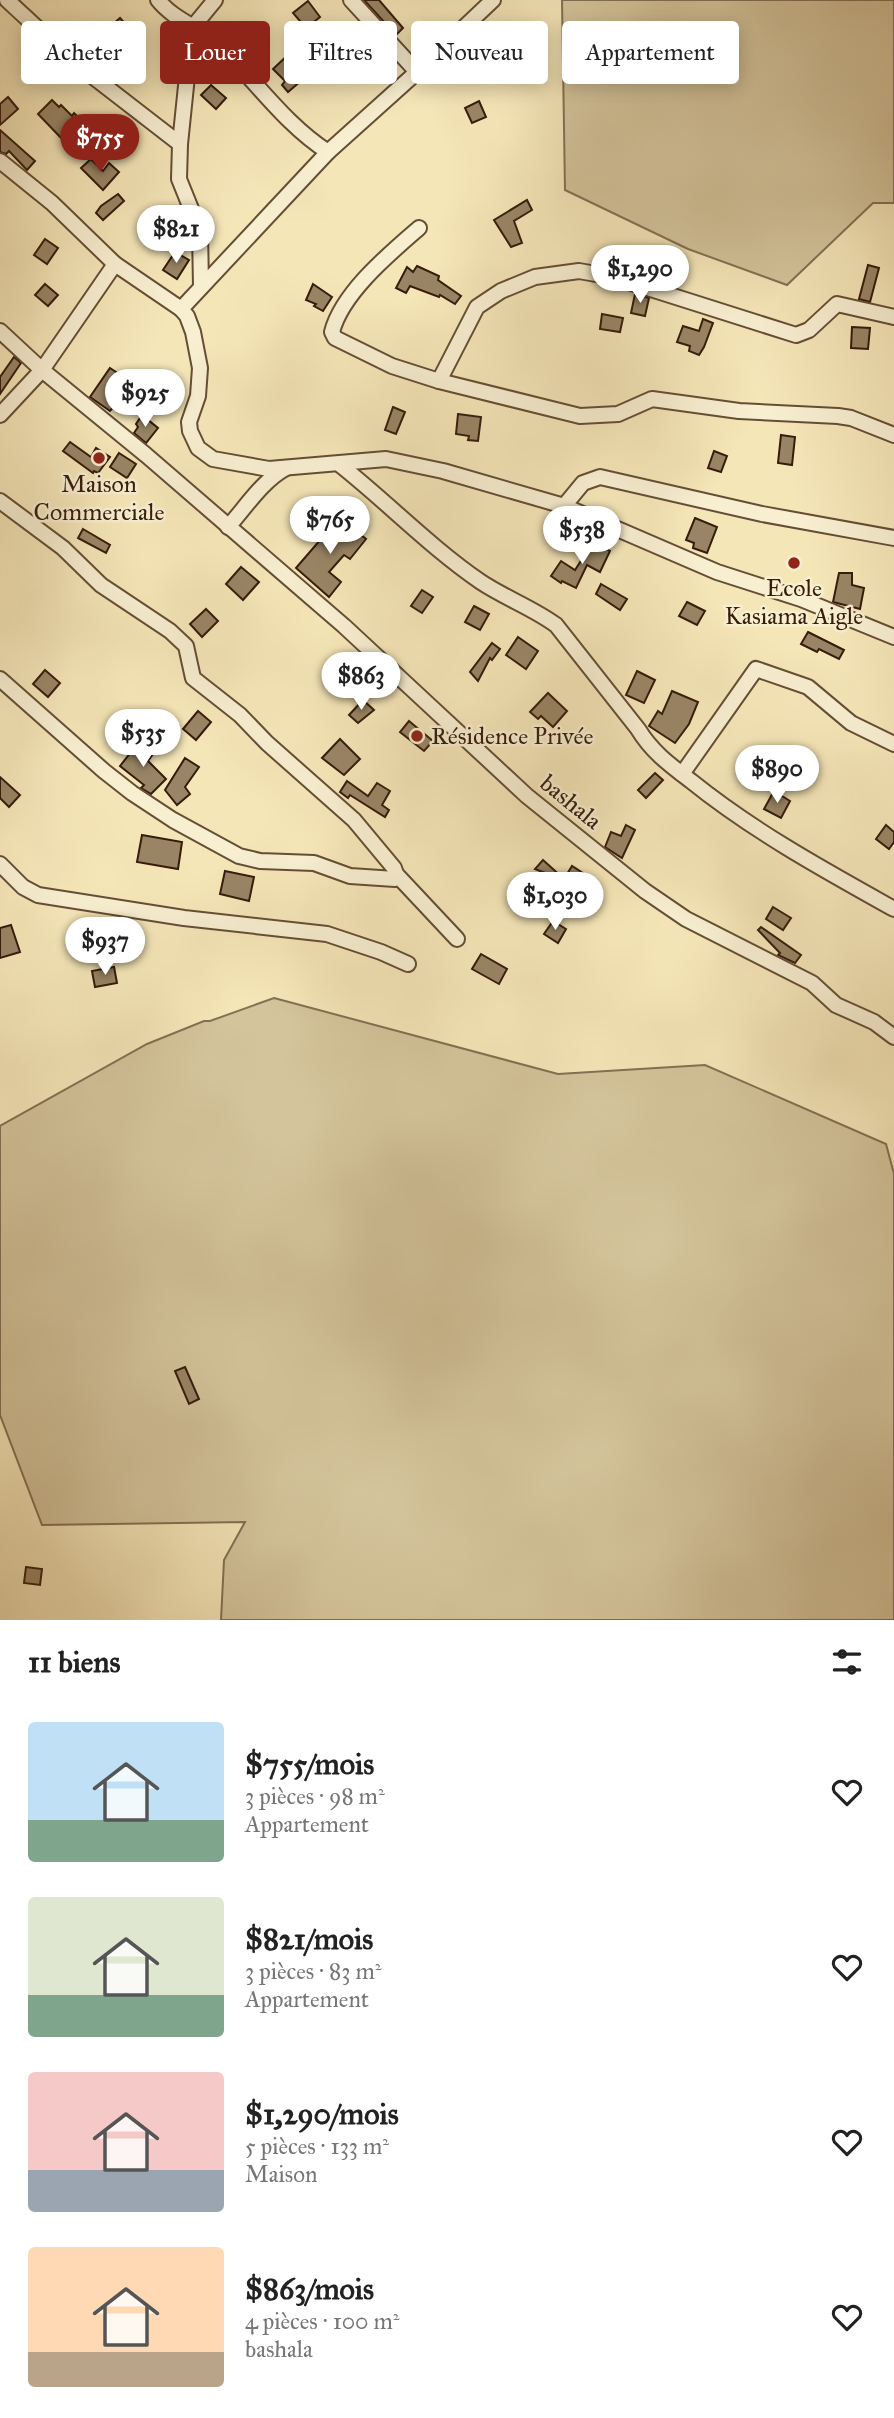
<!DOCTYPE html>
<html lang="fr">
<head>
<meta charset="utf-8">
<style>
	body { margin:0; font-family:"IM FELL Great Primer",serif; background:#f6f6f6; color:#222; height:100vh; display:flex; flex-direction:column; font-size:26px; white-space:nowrap }
	* { box-sizing:border-box; margin:0 }
	p { font-size:23px; color:#767676 }
	.icon { flex:none; width:38px; height:38px; fill:none; stroke:currentColor; stroke-width:2; stroke-linecap:round; stroke-linejoin:round }
	.map { position:relative; height:1620px; overflow:hidden }
	.sheet { display:flex; flex-direction:column; background:#fff; flex:1 }
	.sheet>* { flex:none }
	.guide { position:absolute; left:21px; top:21px; width:852px; height:63px; display:flex; gap:14px }
	.price { position:absolute; translate:-50% -60px; padding:0 16px; border-radius:24px; background:#fff; color:#222; font-size:23px; line-height:46px; filter:drop-shadow(0 2px 4px #0008) }
	.price::after { content:''; position:absolute; left:50%; top:42px; width:21px; height:16px; margin-left:-10px; background:inherit; clip-path:polygon(0 0,100% 0,50% 100%) }
	.price.active { background:#8f2418; color:#fff }
	ul { padding:0; list-style:none }
	li { display:flex; align-items:center; gap:21px; height:175px; padding:0 28px }
	li span { display:grid; place-items:center; flex:none; width:196px; height:140px; border-radius:7px; color:#555 }
	li>.icon { margin-inline-start:auto }
	span .icon { width:84px; height:84px; fill:#fffc; stroke-width:1 }
	li b { font-size:30px }
	h2 { display:flex; justify-content:space-between; align-items:center; height:84px; padding:0 28px; font-size:30px }
	.pill { padding:0 24px; border-radius:7px; background:#fff; box-shadow:0 4px 18px #0003; font-size:24px; line-height:63px }
	.pill.active { background:#8f2418; color:#fff }
	.map>svg:first-child { display:block }
	.green { fill:#d4c49b; stroke:#847053; stroke-width:2 }
	.building { fill:#998565; stroke:#351c0b; stroke-width:2 }
	.lines { fill:none; stroke-linecap:round; stroke-linejoin:round }
	.minor-casing { stroke:#654e36; stroke-width:18 }
	.minor { stroke:#f8efd1; stroke-width:14 }
	.poi-dot { fill:#8f2418; stroke:#f8efd1; stroke-width:2.5 }
	.labels { text-anchor:middle; stroke-width:5; stroke-linejoin:round; paint-order:stroke }
	.poi-label { font-size:24px; fill:#351c0b; stroke:#f8efd1 }
	.street-label { font-size:24px; fill:#351c0b; stroke:#f8efd1 }
</style>
</head>
<body>
<div class="map">
<svg width="894" height="1620" viewBox="0 0 894 1620">
	<rect width="100%" height="100%" fill="#f5e6b8"/>
	<filter id="stains"><feTurbulence type="fractalNoise" baseFrequency=".00286" numOctaves="4"/><feColorMatrix values="0 0 0 0 .2 0 0 0 0 .09 0 0 0 0 .02 0 0 0 .5 -.17"/></filter>
	<radialGradient id="worn" r=".72"><stop offset=".6" stop-color="#630" stop-opacity="0"/><stop offset="1" stop-color="#630" stop-opacity=".3"/></radialGradient>
	<g class="green">
		<polygon points="562,0 894,0 894,203 873,203 787,285 688,249 565,190"/>
		<polygon points="274,998 558,1074 705,1065 886,1144 894,1174 894,1620 221,1620 224,1560 245,1522 42,1525 0,1415 0,1126 147,1044 204,1021 210,1021"/>
	</g>
	<g class="building">
		<polygon points="364,0 379,0 403,28 396,35"/>
		<polygon points="308,1 320,17 306,28 293,13"/>
		<polygon points="120,18 138,38 126,49 113,37 93,50 89,45 95,40 89,30 100,23 105,31"/>
		<polygon points="342,26 355,39 341,53 328,39"/>
		<polygon points="290,53 309,74 288,92 282,85 285,81 273,69"/>
		<polygon points="211,85 226,98 216,109 201,95"/>
		<polygon points="8,97 18,109 0,125 0,104"/>
		<polygon points="52,100 59,107 61,105 72,116 74,113 83,122 64,141 38,114"/>
		<polygon points="479,101 486,117 472,123 465,108"/>
		<polygon points="0,130 35,161 27,170 9,151 6,154 0,152"/>
		<polygon points="91,159 103,171 109,163 119,172 103,190 81,168"/>
		<polygon points="118,194 124,201 103,220 96,213 101,206"/>
		<polygon points="527,200 532,210 514,221 522,243 511,247 494,220"/>
		<polygon points="45,239 58,248 47,264 34,255"/>
		<polygon points="175,252 189,260 177,279 163,270"/>
		<polygon points="868,265 879,268 870,302 859,299"/>
		<polygon points="417,266 439,276 438,280 461,296 455,304 440,295 439,297 410,286 406,293 396,288 407,267 413,272"/>
		<polygon points="45,284 58,295 48,306 35,295"/>
		<polygon points="313,284 332,297 323,311 314,306 316,304 306,300"/>
		<polygon points="635,294 649,298 645,316 631,313"/>
		<polygon points="602,314 623,318 620,332 600,329"/>
		<polygon points="703,319 713,323 704,347 699,355 689,351 690,346 677,342 683,326 699,331"/>
		<polygon points="852,327 870,328 868,349 851,348"/>
		<polygon points="14,357 21,363 0,394 0,377"/>
		<polygon points="110,368 128,380 124,386 129,389 110,411 90,397"/>
		<polygon points="393,407 405,412 396,434 385,430"/>
		<polygon points="458,414 481,417 478,441 468,440 469,436 456,434"/>
		<polygon points="142,415 158,428 146,443 134,433 138,427 136,424"/>
		<polygon points="781,435 795,437 792,465 778,463"/>
		<polygon points="70,442 91,457 96,448 110,457 98,473 94,471 93,473 63,451"/>
		<polygon points="714,451 727,456 721,472 708,468"/>
		<polygon points="119,453 136,464 127,478 110,467"/>
		<polygon points="339,518 366,539 350,559 344,555 329,572 341,582 329,597 296,568"/>
		<polygon points="695,518 717,527 707,553 693,548 694,543 686,540"/>
		<polygon points="83,529 110,545 106,553 78,538"/>
		<polygon points="593,542 610,551 600,572 587,565 576,588 562,581 561,583 551,576 561,561 575,570"/>
		<polygon points="241,567 259,582 243,600 226,584"/>
		<polygon points="839,573 852,573 852,585 864,588 860,609 833,602"/>
		<polygon points="601,584 627,599 620,610 596,594"/>
		<polygon points="422,590 433,597 422,613 411,606"/>
		<polygon points="687,602 705,611 697,625 679,616"/>
		<polygon points="474,606 489,614 480,630 465,622"/>
		<polygon points="206,609 218,621 202,637 190,624"/>
		<polygon points="808,632 844,650 839,659 819,649 817,652 801,644"/>
		<polygon points="518,637 538,651 526,669 506,655"/>
		<polygon points="492,643 500,649 492,660 490,658 478,681 470,672"/>
		<polygon points="45,670 60,683 48,697 33,684"/>
		<polygon points="637,671 655,680 644,703 626,695"/>
		<polygon points="672,691 698,702 689,724 675,743 649,726 658,711 662,714"/>
		<polygon points="548,693 567,711 553,727 541,716 538,719 530,712"/>
		<polygon points="363,700 374,710 358,723 349,715"/>
		<polygon points="198,711 211,722 196,740 183,729"/>
		<polygon points="409,721 433,741 424,751 400,732"/>
		<polygon points="340,739 360,759 344,775 322,758"/>
		<polygon points="139,742 153,754 148,761 166,779 151,794 141,788 144,785 120,766"/>
		<polygon points="185,758 199,767 185,787 190,794 177,805 165,790"/>
		<polygon points="655,773 663,780 646,798 638,790"/>
		<polygon points="0,777 20,795 9,807 0,798"/>
		<polygon points="347,781 368,796 377,783 390,791 382,805 389,810 385,817 350,795 348,798 340,792"/>
		<polygon points="774,791 790,801 781,818 764,809"/>
		<polygon points="626,825 635,830 622,858 605,847 611,832 621,836"/>
		<polygon points="886,825 894,832 894,842 889,849 876,839"/>
		<polygon points="142,835 182,842 178,869 137,862"/>
		<polygon points="543,860 564,879 572,866 589,877 574,901 557,890 563,880 535,869"/>
		<polygon points="225,871 254,877 249,901 220,894"/>
		<polygon points="773,907 791,918 783,930 766,919"/>
		<polygon points="553,921 566,929 558,943 544,934"/>
		<polygon points="11,925 20,952 0,958 0,928"/>
		<polygon points="761,927 801,955 795,963 778,955 780,953 758,930"/>
		<polygon points="481,954 507,969 499,984 472,969"/>
		<polygon points="114,967 117,983 95,987 92,971"/>
		<polygon points="185,1367 199,1399 189,1404 175,1371"/>
		<polygon points="26,1567 42,1569 40,1585 24,1583"/>
	</g>
	<g class="lines">
		<g class="minor-casing">
			<g id="minor">
				<polyline points="7,0 74,62 180,144"/>
				<path d="M158,0C174,20 197,26 215,42C254,78 283,123 328,152"/>
				<polyline points="417,72 493,0"/>
				<polyline points="0,161 52,203 115,264 181,309 328,152 417,72 351,0"/>
				<path d="M419,228C389,254 342,293 332,332L335,338L392,366L439,381L580,416L618,414L652,399L739,411L838,416L851,418L894,435"/>
				<polyline points="201,286 200,231 179,179 180,144 192,28 215,0"/>
				<polyline points="181,309 187,316 193,332 200,368 198,396 189,422 190,431 198,448 213,459 269,469 386,459 443,471 564,506 717,572 801,599 894,637"/>
				<polyline points="0,331 42,370 146,455 344,626 527,796 645,891 686,919 812,983 836,1005 874,1022 894,1037"/>
				<polyline points="439,381 477,307 501,291 535,277 579,271 613,277 796,335 809,330 837,304 894,317"/>
				<polyline points="0,415 42,370 115,264"/>
				<path d="M339,464C387,502 430,547 481,582C505,598 533,608 556,625L638,729C652,752 670,765 691,781C753,831 824,870 894,909"/>
				<polyline points="0,501 63,548 101,585 170,631 186,646 193,678 240,715 267,743 354,820 394,868 396,874 395,879 350,876 314,863 260,861 239,856 173,820 132,793 104,771 0,679"/>
				<polyline points="564,506 583,483 600,477 762,514 894,538"/>
				<path d="M228,527C245,508 263,480 286,468"/>
				<polyline points="682,774 756,669 808,687 851,723 894,744"/>
				<polyline points="0,864 23,887 38,895 184,918 327,934 381,952 408,964"/>
				<polyline points="396,874 457,939"/>
			</g>
		</g>
		<use href="#minor" class="minor"/>
	</g>
	<g class="poi-dot">
		<circle cx="99" cy="458" r="7"/>
		<circle cx="794" cy="563" r="7"/>
		<circle cx="417" cy="736" r="7"/>
	</g>
	<g class="labels">
		<g class="poi-label">
			<text x="99" y="492">Maison<tspan x="99" dy="28">Commerciale</tspan></text>
			<text x="794" y="596">Ecole<tspan x="794" dy="28">Kasiama Aigle</tspan></text>
			<text x="431" y="744" text-anchor="start">Résidence Privée</text>
		</g>
		<g class="street-label">
			<text transform="translate(571 802) rotate(39)" y="8">bashala</text>
		</g>
	</g>
	<rect width="100%" height="100%" filter="url(#stains)"/>
	<rect width="100%" height="100%" fill="url(#worn)"/>
</svg>
<b class="price active" style="left:100px;top:174px">$755</b>
<b class="price" style="left:176px;top:265px">$821</b>
<b class="price" style="left:640px;top:305px">$1,290</b>
<b class="price" style="left:145px;top:429px">$925</b>
<b class="price" style="left:330px;top:556px">$765</b>
<b class="price" style="left:582px;top:566px">$538</b>
<b class="price" style="left:361px;top:712px">$863</b>
<b class="price" style="left:143px;top:769px">$535</b>
<b class="price" style="left:777px;top:805px">$890</b>
<b class="price" style="left:555px;top:932px">$1,030</b>
<b class="price" style="left:105px;top:977px">$937</b>
<div class="guide">
<a class="pill">Acheter</a>
<a class="pill active">Louer</a>
<a class="pill">Filtres</a>
<a class="pill">Nouveau</a>
<a class="pill">Appartement</a>
</div>
</div>
<section class="sheet">
<h2>11 biens<svg class="icon" aria-label="filters" viewBox="0 0 24 24"><path d="M4 7h16M4 17h16"/><circle cx="9" cy="7" r="2"/><circle cx="15" cy="17" r="2"/></svg></h2>
<ul>
<li><span style="background:linear-gradient(#bfe0f5 70%,#7fa58c 0)"><svg class="icon" aria-label="home" viewBox="0 0 24 24"><path d="M3 11l9-7 9 7M6 9v11h12V9"/></svg></span><div><b>$755/mois</b><p>3 pièces · 98 m²</p><p>Appartement</p></div><svg class="icon" aria-label="heart" viewBox="0 0 24 24"><path d="M12 20l-8-8c-3-5 5-10 8-4 3-6 11-1 8 4z"/></svg></li>
<li><span style="background:linear-gradient(#dfe7d0 70%,#7fa58c 0)"><svg class="icon" aria-label="home" viewBox="0 0 24 24"><path d="M3 11l9-7 9 7M6 9v11h12V9"/></svg></span><div><b>$821/mois</b><p>3 pièces · 83 m²</p><p>Appartement</p></div><svg class="icon" aria-label="heart" viewBox="0 0 24 24"><path d="M12 20l-8-8c-3-5 5-10 8-4 3-6 11-1 8 4z"/></svg></li>
<li><span style="background:linear-gradient(#f6c9c9 70%,#9aa5b1 0)"><svg class="icon" aria-label="home" viewBox="0 0 24 24"><path d="M3 11l9-7 9 7M6 9v11h12V9"/></svg></span><div><b>$1,290/mois</b><p>5 pièces · 133 m²</p><p>Maison</p></div><svg class="icon" aria-label="heart" viewBox="0 0 24 24"><path d="M12 20l-8-8c-3-5 5-10 8-4 3-6 11-1 8 4z"/></svg></li>
<li><span style="background:linear-gradient(#ffd9b3 75%,#b9a48a 0)"><svg class="icon" aria-label="home" viewBox="0 0 24 24"><path d="M3 11l9-7 9 7M6 9v11h12V9"/></svg></span><div><b>$863/mois</b><p>4 pièces · 100 m²</p><p>bashala</p></div><svg class="icon" aria-label="heart" viewBox="0 0 24 24"><path d="M12 20l-8-8c-3-5 5-10 8-4 3-6 11-1 8 4z"/></svg></li>
</ul>
</section>
</body>
</html>
